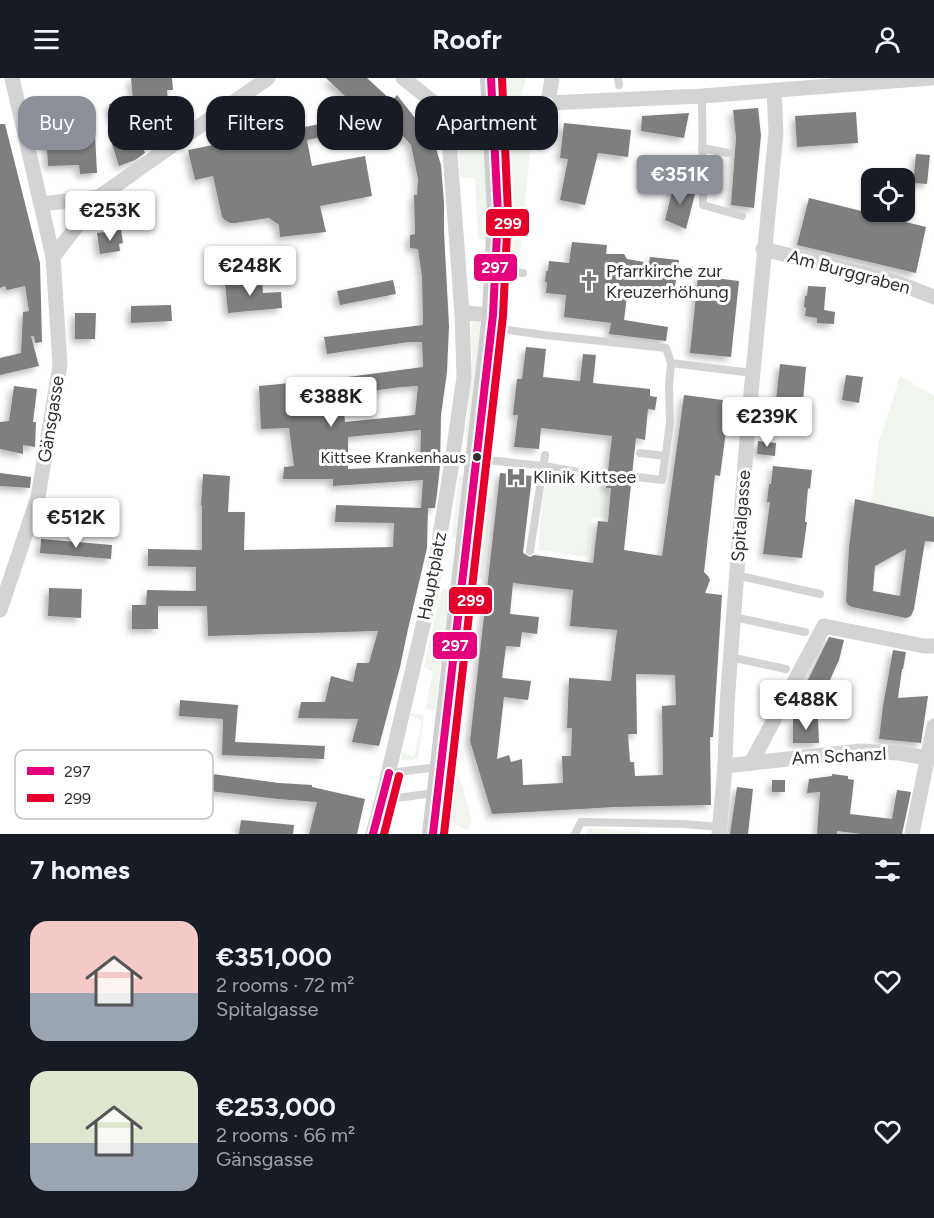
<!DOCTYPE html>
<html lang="en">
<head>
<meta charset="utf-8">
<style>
	body { margin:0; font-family:Figtree,sans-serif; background:#242831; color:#f1f3f6; height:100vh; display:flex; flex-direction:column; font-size:22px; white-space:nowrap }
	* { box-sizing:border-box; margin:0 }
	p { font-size:20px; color:#9ea1a6 }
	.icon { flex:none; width:33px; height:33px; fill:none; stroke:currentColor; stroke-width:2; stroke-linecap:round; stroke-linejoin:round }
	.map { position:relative; height:756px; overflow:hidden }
	.panel { display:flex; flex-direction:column; background:#171b24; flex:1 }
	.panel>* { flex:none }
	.hud { position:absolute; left:18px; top:18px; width:600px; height:54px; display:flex; gap:12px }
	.tools { position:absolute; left:861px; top:90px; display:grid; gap:12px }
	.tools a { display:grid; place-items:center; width:54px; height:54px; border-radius:12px; background:#171b24; box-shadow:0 2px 4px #0004; font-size:30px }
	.price { position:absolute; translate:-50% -51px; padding:0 14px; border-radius:6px; background:#fff; color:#222; font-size:20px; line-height:39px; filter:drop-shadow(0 2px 3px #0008) }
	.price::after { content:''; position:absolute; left:50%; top:36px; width:18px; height:14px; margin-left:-9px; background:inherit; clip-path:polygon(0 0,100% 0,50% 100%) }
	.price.on { background:#8c9099; color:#fff }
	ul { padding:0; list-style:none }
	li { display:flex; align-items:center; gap:18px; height:150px; padding:0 30px }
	li span { display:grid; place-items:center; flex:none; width:168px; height:120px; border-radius:18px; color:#555 }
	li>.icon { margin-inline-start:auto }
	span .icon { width:72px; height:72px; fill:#fffc; stroke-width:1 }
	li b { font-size:26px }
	h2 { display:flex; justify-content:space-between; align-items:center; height:72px; padding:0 30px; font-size:26px }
	.pill { padding:0 21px; border-radius:18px; background:#171b24; box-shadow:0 2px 4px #0004; font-size:21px; line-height:54px }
	.pill.on { background:#8c9099; color:#fff }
	header { display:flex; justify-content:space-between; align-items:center; height:78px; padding:0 30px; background:#171b24; font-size:27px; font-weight:700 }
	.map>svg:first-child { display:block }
	.green { fill:#f0f5ed }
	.building { fill:#7f7f7f; fill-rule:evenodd; filter:url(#shadow) }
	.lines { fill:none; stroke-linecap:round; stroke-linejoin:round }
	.lane { stroke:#d4d4d4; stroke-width:8 }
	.street { stroke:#d4d4d4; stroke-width:15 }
	.secondary { stroke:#cecece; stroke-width:22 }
	.bus-1-casing { stroke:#fff; stroke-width:12 }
	.bus-2-casing { stroke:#fff; stroke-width:12 }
	.bus-1 { stroke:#e5007d; stroke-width:8 }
	.bus-2 { stroke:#e4002b; stroke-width:8 }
	.bus-dot { fill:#303030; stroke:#fff; stroke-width:2 }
	.labels { text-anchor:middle; stroke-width:6; stroke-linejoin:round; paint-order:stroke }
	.bus-label { font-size:16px; fill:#303030; stroke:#fff; text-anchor:end }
	.poi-label { font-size:18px; fill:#303030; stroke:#fff; text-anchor:start }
	.street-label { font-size:18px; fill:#303030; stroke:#fff }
	.key { fill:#fff; stroke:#c1c1c1; stroke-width:1.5 }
	.key-label { font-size:16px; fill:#303030 }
	.line-badge { stroke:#fff; stroke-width:2 }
	.badge-label { font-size:16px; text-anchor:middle; font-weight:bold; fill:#fff }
</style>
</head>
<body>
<header><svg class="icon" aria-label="menu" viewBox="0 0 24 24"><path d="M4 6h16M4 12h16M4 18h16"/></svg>Roofr<svg class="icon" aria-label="person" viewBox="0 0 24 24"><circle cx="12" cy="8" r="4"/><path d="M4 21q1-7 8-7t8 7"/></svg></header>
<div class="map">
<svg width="934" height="756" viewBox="0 0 934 756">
	<defs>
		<filter id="shadow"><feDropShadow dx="-4" dy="4" stdDeviation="3" flood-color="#0004"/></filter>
	</defs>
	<rect width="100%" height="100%" fill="#fff"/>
	<g class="green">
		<path d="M501,0H526L521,19L510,20C503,14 502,8 501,0Z"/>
		<polygon points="533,39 519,187 505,185 506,180 509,178 512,150 504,148 503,60 505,52 513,42"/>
		<polygon points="473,44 481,46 487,53 489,162 478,161 475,101 460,99 458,63 460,53 465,45"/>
		<path d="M475,244H480L482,247L469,363L465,362C468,335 470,307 472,280C472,269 470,257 472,246Z"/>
		<polygon points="900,298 934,318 934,439 871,425 879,363"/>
		<polygon points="459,397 465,399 456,460 452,459"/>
		<polygon points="550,397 603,405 604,410 608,412 605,439 592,440 588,479 538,472 544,411"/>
		<polygon points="484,420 492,420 482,501 471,499 472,486 477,483"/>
		<polygon points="446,510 450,514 435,632 425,631 433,594 424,589 441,513"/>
		<polygon points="410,635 424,637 418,680 413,682 402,682 402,674 414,679 422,643 410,637"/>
		<path d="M452,696L458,698L461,704L472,743L468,752C437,744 447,719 452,696Z"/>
		<polygon points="589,750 641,754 655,756 585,756"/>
	</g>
	<g class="building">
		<polygon points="131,0 172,0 173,12 167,12 169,34 111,39 109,26 133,23"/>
		<path d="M326,0H367L392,23L397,17L434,64L441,87L444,125V154L449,248L447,294L441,337L440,388L437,416L435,430H428L427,470L408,551L400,589L379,668L352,664L358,641L298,640L301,624H325L331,598L353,604L357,585H369L378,553L208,558L207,528H158V551H132V527H146L147,512L196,513V489L148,488V471L202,472V428L201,427L203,396L230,398L228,434H245L244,472L393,469L394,445L335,444L336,427L421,430L423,402L333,408V401H283L284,389L294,388L289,350L261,351L259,308L333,301L423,289L422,264H409L327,276L324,259L423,247L422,199L418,171L410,170V157L415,156L414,117H417L418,101L411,67L391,45L307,62L312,88L365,78L372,118L320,128L326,154L280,159L279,147L269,140L235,145H230L225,142L222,139L213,98L195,102L188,72L365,37ZM418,308L415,337L345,344L342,317L401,309ZM421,352L420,388L348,391V359Z"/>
		<polygon points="75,30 79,57 95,56 97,95 80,96 79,87 48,88 46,52 45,52 43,33"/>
		<polygon points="758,30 761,57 754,130 731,127 736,60 733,32"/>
		<polygon points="856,34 858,65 797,69 795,38"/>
		<polygon points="689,35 684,60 641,53 642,38"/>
		<polygon points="564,45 631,52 628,79 598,75 585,127 560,122 568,81 560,80"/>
		<polygon points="0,46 5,46 40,185 42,264 35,265 34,258 31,258 39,288 0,297 0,280 21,275 23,234 29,233 25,208 7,212 5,208 0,210"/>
		<polygon points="138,56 145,75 135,82 119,88 112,66"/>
		<polygon points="916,76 930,77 927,106 913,105"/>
		<polygon points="674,106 696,112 686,151 665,142"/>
		<polygon points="809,120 926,149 916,195 797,167"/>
		<polygon points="121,152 123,165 119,166 120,173 100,176 97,155"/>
		<polygon points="572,164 607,167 606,176 624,176 627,181 649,185 650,179 679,182 674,215 637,211 627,218 624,242 668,249 666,263 609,256 611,245 564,239 566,217 546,215 547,204 545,204 546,193 548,193 549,183 569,185"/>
		<polygon points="698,198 739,203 731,279 690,275"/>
		<polygon points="262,201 263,215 281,214 282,230 228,235 225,204"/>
		<polygon points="393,202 396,216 340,227 337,213"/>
		<polygon points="808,208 826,209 824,232 835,234 834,246 817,245 817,240 805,238 806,230 804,229 805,218 807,218"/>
		<polygon points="171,227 172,243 131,245 131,228"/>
		<polygon points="75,235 96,235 95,261 75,261"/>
		<path d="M526,269L546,271L543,299L580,303L583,276L596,277L593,305L650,311V318L657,319L655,332L648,331L645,362L636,360L624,472L662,478L684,317L730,323L720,398L715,397L704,494L708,498L710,502L705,515L722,517L713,659H710L711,727L615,729L492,736L470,663L500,395L532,398L523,475L530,479L534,477L593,485L598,443L608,444L611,410H606L612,358L541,350L539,371L514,369L518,337H513L517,301H522ZM513,505L573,512L570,548L617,552L611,603L569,600L567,650H572L571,678H562L563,705L523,707L522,681L511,684L509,677L497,681L504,619L528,622L531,603L502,600L506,568L520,569L522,554L537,556L539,539L510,536ZM636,596L675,597L676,627L662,628L663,697L635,698L634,684H630L628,656H637Z"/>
		<polygon points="780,286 806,289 803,322 807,323 804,344 774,340"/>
		<polygon points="846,297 863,299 859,325 842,322"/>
		<polygon points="14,308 37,311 33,344 36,344 35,369 23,367 23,376 0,371 0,344 9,343"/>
		<polygon points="758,363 776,365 775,378 757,376"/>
		<polygon points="773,388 812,392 810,411 808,410 805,444 807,444 802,480 763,476 770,424 767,424 769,406 771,406"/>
		<polygon points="0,395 31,399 30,410 0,408"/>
		<path d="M855,421L934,439V464L925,463L914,531L911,538L906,540L852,529L848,527L846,523L849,469ZM906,471L900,518L873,513L875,488Z"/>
		<polygon points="41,461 112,467 111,481 40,475"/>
		<polygon points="49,510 82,511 81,540 48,538"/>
		<polygon points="829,559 844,562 839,582 824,615 806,606"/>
		<polygon points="893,572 906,574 903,591 902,591 898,620 928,618 921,665 879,661 883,628"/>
		<polygon points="180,622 238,627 235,664 325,668 324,681 222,677 223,641 179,638"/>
		<polygon points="793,641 818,641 819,665 793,665"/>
		<polygon points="168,690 279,705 312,707 312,709 365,721 357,756 309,756 317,724 278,721 166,708"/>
		<polygon points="832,696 848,698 848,701 854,702 850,736 892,741 897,712 911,714 902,756 861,756 837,753 837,756 817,756 820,714 807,715 809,701 832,698"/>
		<rect x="772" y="702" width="13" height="12"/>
		<polygon points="737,709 753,711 748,756 730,756"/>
		<polygon points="241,742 294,747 293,756 239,756"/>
	</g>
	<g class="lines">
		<g class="lane">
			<polyline points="618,0 619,7"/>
			<polyline points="702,18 703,127 742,138"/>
			<polyline points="702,70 728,75"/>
			<polyline points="497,192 523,195"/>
			<polyline points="493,250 544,257 666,270 671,285 752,295"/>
			<polyline points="640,375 665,378"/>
			<polyline points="478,381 544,388 600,398"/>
			<polyline points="637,399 662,402 670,345 669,309 671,285"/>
			<polyline points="530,473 545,377"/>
			<polyline points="736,497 820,516"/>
			<polyline points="733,539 805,554"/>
			<polyline points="730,579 786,591"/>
			<polyline points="389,695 438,689"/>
			<polyline points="382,722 434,715"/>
			<polyline points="575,756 581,744 684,746 720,749"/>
		</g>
		<g class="street">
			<polyline points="403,0 447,35"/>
			<polyline points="548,25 552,0"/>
			<polyline points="447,35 493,32 548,25 702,18 931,0"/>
			<polyline points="42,126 99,119"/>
			<polyline points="763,171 890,202 934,219"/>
			<polyline points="53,179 99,119 268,0"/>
			<polyline points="462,235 493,237"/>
			<polyline points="0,532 38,419 60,287 53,179 12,0"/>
			<polyline points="751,685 824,548 924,568 934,568"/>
			<polyline points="725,688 861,673 899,675 927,680"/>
			<polyline points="373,756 382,722 430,518 451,390 464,299 462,235 447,35"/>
			<polyline points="719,756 725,688 727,626 748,346 776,54 774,12"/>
			<polyline points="912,756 934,648"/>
		</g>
		<polyline class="secondary" points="433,756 493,237 498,136 491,0"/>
		<g class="bus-1-casing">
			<g id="bus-1">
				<polyline points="493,32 548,25"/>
				<polyline points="373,756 389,695"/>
				<polyline points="433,756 493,237 498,136 491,0"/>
			</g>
		</g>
		<g class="bus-2-casing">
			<g id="bus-2">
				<polyline points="494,42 549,35"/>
				<polyline points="384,756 399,698"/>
				<polyline points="444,756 503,238 508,135 502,0"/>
			</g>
		</g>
		<use href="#bus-1" class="bus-1"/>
		<use href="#bus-2" class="bus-2"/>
	</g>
	<defs>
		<g id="church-bare" transform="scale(1.62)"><path d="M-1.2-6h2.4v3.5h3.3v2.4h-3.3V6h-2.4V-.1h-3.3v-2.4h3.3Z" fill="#787878" stroke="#fff" stroke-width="2.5" paint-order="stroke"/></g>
		<g id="hospital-bare" transform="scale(1.62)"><path d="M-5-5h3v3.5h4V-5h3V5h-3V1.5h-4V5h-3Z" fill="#787878" stroke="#fff" stroke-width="2.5" paint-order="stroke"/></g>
	</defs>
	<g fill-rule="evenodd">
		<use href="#church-bare" x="589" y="203"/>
		<use href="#hospital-bare" x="516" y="399"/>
	</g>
	<circle class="bus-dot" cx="477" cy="379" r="5"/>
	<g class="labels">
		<g class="bus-label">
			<text x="466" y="385">Kittsee Krankenhaus</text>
		</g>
		<g class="poi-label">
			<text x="606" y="199">Pfarrkirche zur<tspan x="606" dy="21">Kreuzerhöhung</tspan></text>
			<text x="533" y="405">Klinik Kittsee</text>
		</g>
		<g class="street-label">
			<text transform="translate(849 194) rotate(15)" y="6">Am Burggraben</text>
			<text transform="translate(51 341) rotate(-81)" y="6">Gänsgasse</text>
			<text transform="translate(741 438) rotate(-86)" y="6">Spitalgasse</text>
			<text transform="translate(432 498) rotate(-79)" y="6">Hauptplatz</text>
			<text transform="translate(839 678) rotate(-3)" y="6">Am Schanzl</text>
		</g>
	</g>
	<rect x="15" y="672" width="198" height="69" rx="9" class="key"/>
	<rect x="27" y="689" width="27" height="8" fill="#e5007d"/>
	<rect x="27" y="716" width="27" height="8" fill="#e4002b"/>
	<g class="key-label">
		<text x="64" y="699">297</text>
		<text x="64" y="726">299</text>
	</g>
	<g class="line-badge">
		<rect x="485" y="130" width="45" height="29" rx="6" fill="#e4002b"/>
		<rect x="473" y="175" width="45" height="29" rx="6" fill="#e5007d"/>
		<rect x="448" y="508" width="45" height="29" rx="6" fill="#e4002b"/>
		<rect x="432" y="553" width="46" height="29" rx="6" fill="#e5007d"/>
	</g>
	<g class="badge-label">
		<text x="508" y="151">299</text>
		<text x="495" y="195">297</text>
		<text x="471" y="528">299</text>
		<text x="455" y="573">297</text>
	</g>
</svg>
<div class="tools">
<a><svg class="icon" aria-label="locate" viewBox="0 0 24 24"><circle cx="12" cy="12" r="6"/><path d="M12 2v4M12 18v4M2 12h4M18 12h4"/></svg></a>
</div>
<b class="price on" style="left:680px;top:128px">€351K</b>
<b class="price" style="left:110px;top:164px">€253K</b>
<b class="price" style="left:250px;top:219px">€248K</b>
<b class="price" style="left:331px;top:350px">€388K</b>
<b class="price" style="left:767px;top:370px">€239K</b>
<b class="price" style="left:76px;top:471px">€512K</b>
<b class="price" style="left:806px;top:653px">€488K</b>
<div class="hud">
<a class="pill on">Buy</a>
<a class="pill">Rent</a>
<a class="pill">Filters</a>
<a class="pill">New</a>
<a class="pill">Apartment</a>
</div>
</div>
<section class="panel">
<h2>7 homes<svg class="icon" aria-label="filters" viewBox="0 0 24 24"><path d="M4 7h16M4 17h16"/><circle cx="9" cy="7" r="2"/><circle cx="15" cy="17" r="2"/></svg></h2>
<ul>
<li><span style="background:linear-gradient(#f6c9c9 60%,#9aa5b1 0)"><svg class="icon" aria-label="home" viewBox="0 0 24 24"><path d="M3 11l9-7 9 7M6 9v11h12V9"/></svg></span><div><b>€351,000</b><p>2 rooms · 72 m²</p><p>Spitalgasse</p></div><svg class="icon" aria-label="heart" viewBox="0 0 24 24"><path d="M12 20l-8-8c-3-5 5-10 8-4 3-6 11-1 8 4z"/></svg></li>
<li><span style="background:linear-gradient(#dfe7d0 60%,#9aa5b1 0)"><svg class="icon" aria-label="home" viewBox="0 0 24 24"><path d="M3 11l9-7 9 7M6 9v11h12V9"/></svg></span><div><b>€253,000</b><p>2 rooms · 66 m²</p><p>Gänsgasse</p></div><svg class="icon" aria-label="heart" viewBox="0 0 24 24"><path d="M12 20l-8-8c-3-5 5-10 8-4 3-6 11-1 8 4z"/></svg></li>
</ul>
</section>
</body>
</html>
